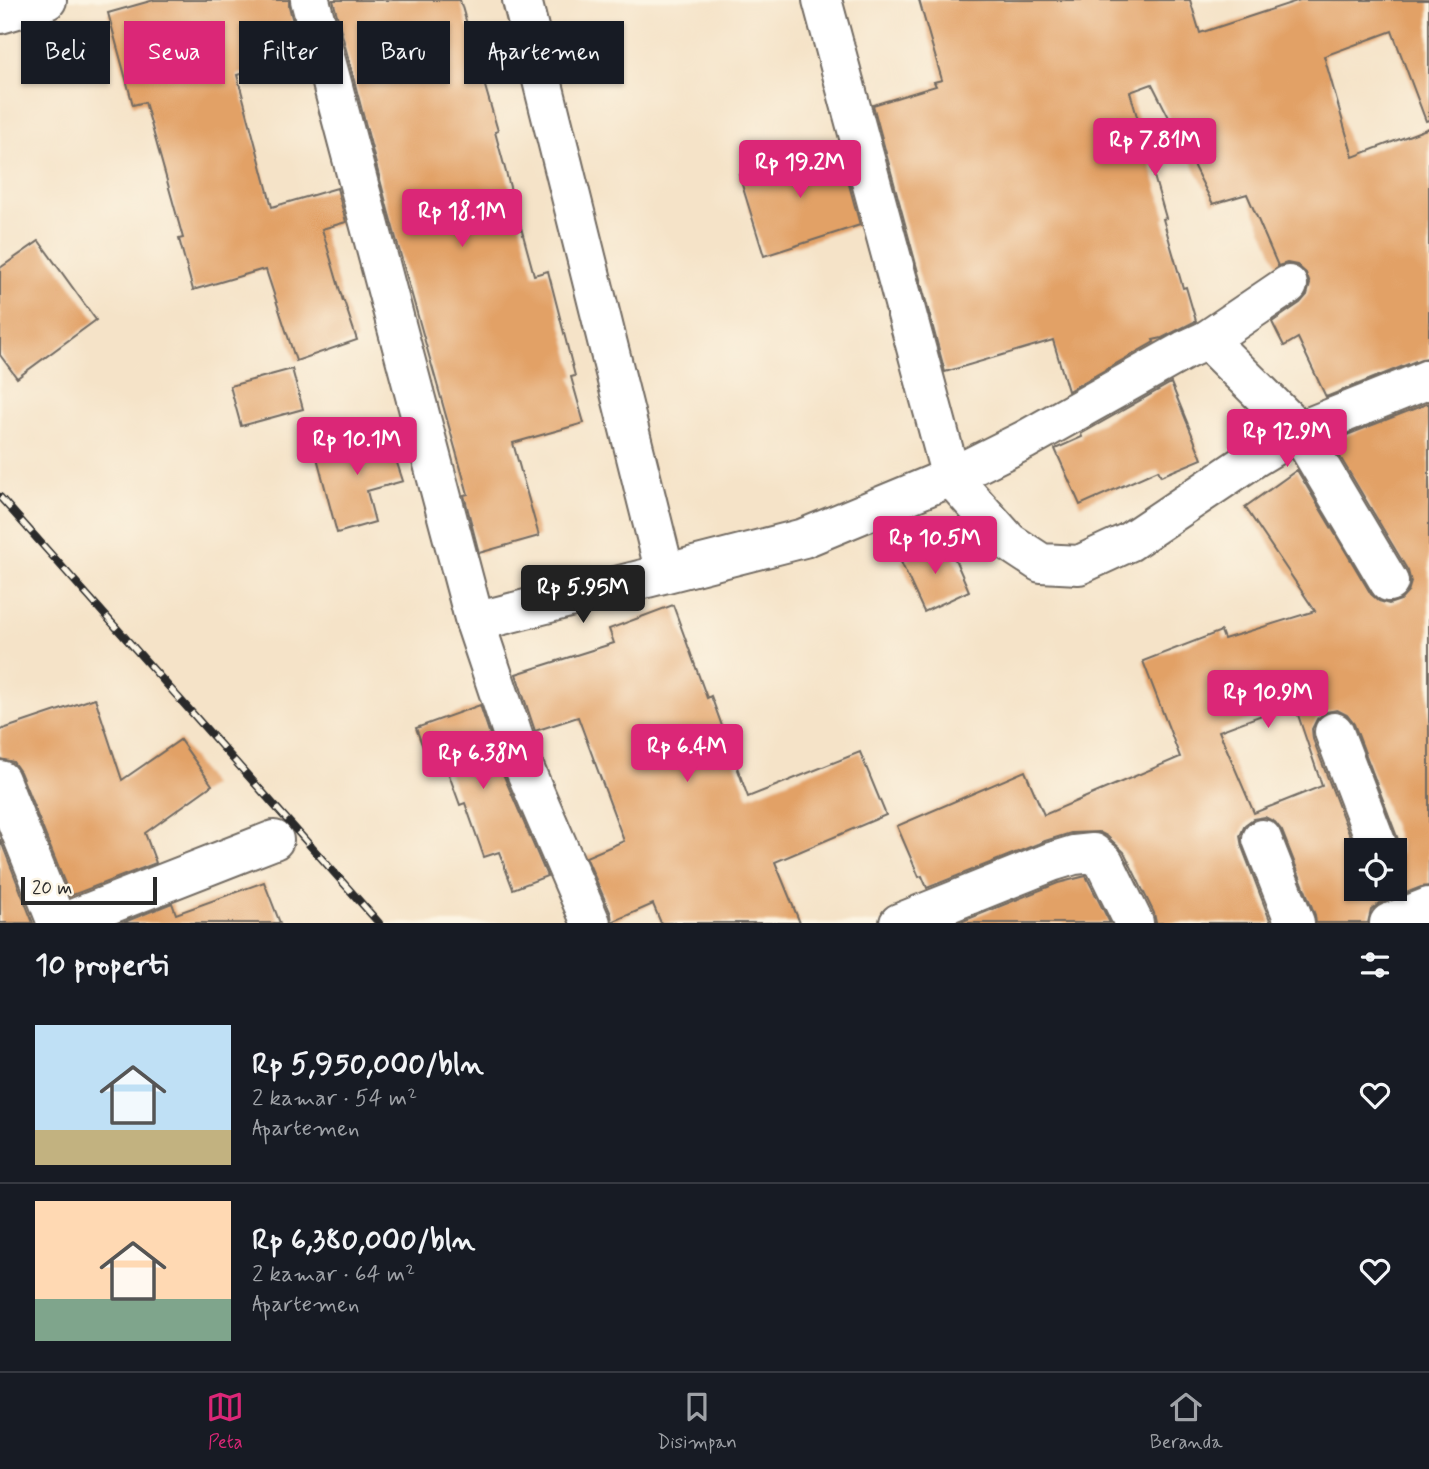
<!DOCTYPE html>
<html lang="id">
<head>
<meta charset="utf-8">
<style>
	body { margin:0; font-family:Mynerve,sans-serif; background:#20242c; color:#f1f3f6; height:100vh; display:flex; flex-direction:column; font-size:26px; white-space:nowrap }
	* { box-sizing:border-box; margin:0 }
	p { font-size:23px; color:#9ea1a6 }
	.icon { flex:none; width:38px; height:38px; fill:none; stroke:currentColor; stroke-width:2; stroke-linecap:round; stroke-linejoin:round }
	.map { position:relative; height:923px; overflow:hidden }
	.drawer { display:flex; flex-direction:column; background:#171b24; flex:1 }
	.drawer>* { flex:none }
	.top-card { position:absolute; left:21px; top:21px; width:700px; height:63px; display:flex; gap:14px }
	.fabs { position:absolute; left:1344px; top:838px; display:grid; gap:14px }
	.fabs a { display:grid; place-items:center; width:63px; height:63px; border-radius:0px; background:#171b24; box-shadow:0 2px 5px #0004; font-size:35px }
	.scale { position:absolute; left:21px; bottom:18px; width:136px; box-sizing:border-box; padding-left:7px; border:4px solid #2b2b2b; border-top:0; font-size:19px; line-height:24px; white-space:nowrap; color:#2b2b2b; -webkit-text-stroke:5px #fcf5e5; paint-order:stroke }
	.price { position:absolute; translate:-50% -60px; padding:0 16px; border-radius:7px; background:#db2777; color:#fff; font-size:23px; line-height:46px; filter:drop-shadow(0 2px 4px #0008) }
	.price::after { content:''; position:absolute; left:50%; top:42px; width:21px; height:16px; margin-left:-10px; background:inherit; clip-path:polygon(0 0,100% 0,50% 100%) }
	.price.active { background:#222; color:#fff }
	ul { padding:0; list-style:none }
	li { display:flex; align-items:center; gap:21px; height:175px; padding:0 35px }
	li+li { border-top:2px solid #363941 }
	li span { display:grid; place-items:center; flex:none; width:196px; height:140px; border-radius:0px; color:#555 }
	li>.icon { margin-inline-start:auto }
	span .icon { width:84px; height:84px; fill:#fffc; stroke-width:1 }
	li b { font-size:30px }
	h2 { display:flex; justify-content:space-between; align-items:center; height:84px; padding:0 35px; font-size:30px }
	.tag { padding:0 24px; border-radius:0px; background:#171b24; box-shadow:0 2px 5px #0004; font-size:24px; line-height:63px }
	.tag.active { background:#db2777; color:#fff }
	.tabs { display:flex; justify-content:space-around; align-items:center; height:98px; border-top:2px solid #363941; background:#171b24; font-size:19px; color:#9ea1a6 }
	.tabs a { display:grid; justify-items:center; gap:4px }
	.tabs .active { color:#db2777 }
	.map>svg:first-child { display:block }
	.building { fill:#e2a166; fill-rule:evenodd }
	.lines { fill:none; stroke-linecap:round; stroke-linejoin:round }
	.minor-casing { stroke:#726b62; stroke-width:42 }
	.minor { stroke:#fff; stroke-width:38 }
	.rail-casing { stroke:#2b2b2b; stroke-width:8 }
	.rail { stroke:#fcf5e5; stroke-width:5; stroke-dasharray:16; stroke-linecap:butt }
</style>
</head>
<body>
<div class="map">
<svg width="1429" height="923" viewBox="0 0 1429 923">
	<rect width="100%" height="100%" fill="#fcf5e5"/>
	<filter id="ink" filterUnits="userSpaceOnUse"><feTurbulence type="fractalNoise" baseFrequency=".0143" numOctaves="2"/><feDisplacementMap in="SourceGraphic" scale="14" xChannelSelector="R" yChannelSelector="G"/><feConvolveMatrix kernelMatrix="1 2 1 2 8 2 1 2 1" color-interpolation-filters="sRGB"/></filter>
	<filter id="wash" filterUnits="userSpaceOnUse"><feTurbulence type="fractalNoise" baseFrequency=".00686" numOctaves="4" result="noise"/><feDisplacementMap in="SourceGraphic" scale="28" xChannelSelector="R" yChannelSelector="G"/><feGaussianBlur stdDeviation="1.57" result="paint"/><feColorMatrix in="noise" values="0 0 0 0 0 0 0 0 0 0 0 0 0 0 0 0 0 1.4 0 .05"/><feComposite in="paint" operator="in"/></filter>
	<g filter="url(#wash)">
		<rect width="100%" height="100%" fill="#f5e3c8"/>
		<g id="blocks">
			<g class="building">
				<polygon points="154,0 289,0 289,6 302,57 237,75 272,207 337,188 346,222 322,229 343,301 344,301 357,340 296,361 266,270 262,271 261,270 193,290 179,239 183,238 145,102 133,105 108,13"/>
				<polygon points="333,0 460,0 498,131 495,132 534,275 548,271 575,376 571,377 584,423 513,443 539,536 479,553 464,495 468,494 388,210"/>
				<polygon points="919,0 1190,0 1200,33 1300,0 1429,0 1429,120 1426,121 1392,31 1324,56 1353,157 1429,128 1429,358 1421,359 1326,397 1298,338 1284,346 1272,322 1300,303 1307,295 1310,284 1306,273 1297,265 1287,263 1278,266 1247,194 1213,204 1152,84 1130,92 1166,218 1163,219 1183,288 1186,287 1196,321 1162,338 1153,340 1154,342 1068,391 1053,340 945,372 873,105 936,86 934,82 942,80"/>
				<polygon points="838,144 860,225 764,256 739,175"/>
				<polygon points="39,241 96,320 17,378 0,355 0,268"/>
				<polygon points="292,369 303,409 241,426 230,386"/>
				<polygon points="1171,383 1202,459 1161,476 1158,470 1080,505 1055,449 1082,437 1081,434"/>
				<path d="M1429,403V886L1421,887L1380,903L1371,910L1368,923H1316L1315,915L1282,831L1275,822L1265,817L1253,819L1245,825L1240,836L1242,847L1271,923H1156L1154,913L1124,852L1107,836L1099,832L1071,833L1045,841L927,888L922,876L919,877L897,826L1025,771L1044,815L1180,757L1143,661L1221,631L1224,639L1315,611L1245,507L1297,470L1371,594L1379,601L1389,604L1401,600L1408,592L1411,582L1408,571L1333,445L1347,435ZM1294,703L1322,786L1254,813L1219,731ZM1337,710L1347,715L1354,724L1399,842L1400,854L1395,865V889H1356V852L1313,739L1312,729L1317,719L1326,712Z"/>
				<polygon points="386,430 403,481 367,491 375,522 337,533 315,450"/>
				<polygon points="947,541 969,591 924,612 901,562"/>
				<polygon points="673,605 707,698 711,696 748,797 860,752 886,815 775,862 800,923 661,923 653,904 612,922 611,914 586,857 624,841 578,717 535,731 516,674 614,643 609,629"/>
				<polygon points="95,698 122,780 180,740 212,785 145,833 156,863 70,896 20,772 13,762 0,759 0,730"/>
				<polygon points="480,705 503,774 547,876 513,889 499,852 484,857 465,803 460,805 445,764 431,769 416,728"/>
				<polygon points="0,839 33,923 0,923"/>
				<polygon points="1086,876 1110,923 958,923 1058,883"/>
				<polygon points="264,882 280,923 122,923 172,903 176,914"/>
			</g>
		</g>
	</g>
	<g filter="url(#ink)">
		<use href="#blocks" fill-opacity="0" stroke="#726b62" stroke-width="2"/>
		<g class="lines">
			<g class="minor-casing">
				<g id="minor">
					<polyline points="310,0 475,622 804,538 951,477 1025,440 1185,350 1207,340 1288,285"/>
					<polyline points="522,0 665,573"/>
					<polyline points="822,0 951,477 1009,542 1041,563 1079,565 1129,542 1254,458 1299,431 1429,379"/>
					<polyline points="0,14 47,0"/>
					<polyline points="1207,340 1299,431 1389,582"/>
					<polyline points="475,622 523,765 591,923"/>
					<polyline points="1334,732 1379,850"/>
					<polyline points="0,780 57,923"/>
					<polyline points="1262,839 1295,923"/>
					<polyline points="62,923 274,840"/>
					<polyline points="899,923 1051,862 1074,855 1093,853 1104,862 1134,923"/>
					<polyline points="1389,923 1429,907"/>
				</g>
			</g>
			<use href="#minor" class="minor"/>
			<g class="rail-casing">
				<polyline id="rail" points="0,497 379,923"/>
			</g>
			<use href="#rail" class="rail"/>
		</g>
	</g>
</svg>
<div class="fabs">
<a><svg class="icon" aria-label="locate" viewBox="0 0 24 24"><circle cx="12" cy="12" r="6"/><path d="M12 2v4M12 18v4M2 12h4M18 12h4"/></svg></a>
</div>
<div class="scale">20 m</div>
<b class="price" style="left:1155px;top:178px">Rp 7.81M</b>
<b class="price" style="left:800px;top:200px">Rp 19.2M</b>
<b class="price" style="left:462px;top:249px">Rp 18.1M</b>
<b class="price" style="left:1287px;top:469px">Rp 12.9M</b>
<b class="price" style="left:357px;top:477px">Rp 10.1M</b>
<b class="price" style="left:935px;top:576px">Rp 10.5M</b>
<b class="price active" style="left:583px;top:625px">Rp 5.95M</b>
<b class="price" style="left:1268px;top:730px">Rp 10.9M</b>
<b class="price" style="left:687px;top:784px">Rp 6.4M</b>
<b class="price" style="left:483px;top:791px">Rp 6.38M</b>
<div class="top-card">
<a class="tag">Beli</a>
<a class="tag active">Sewa</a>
<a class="tag">Filter</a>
<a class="tag">Baru</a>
<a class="tag">Apartemen</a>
</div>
</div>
<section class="drawer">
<h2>10 properti<svg class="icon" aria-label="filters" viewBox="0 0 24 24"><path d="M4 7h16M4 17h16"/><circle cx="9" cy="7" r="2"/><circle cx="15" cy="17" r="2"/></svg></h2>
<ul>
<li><span style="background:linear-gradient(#bfe0f5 75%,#c2b280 0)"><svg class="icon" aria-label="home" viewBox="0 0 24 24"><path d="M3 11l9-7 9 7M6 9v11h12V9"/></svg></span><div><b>Rp 5,950,000/bln</b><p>2 kamar · 54 m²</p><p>Apartemen</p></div><svg class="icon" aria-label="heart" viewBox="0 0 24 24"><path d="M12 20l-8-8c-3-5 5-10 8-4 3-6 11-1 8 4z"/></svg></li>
<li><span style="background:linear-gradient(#ffd9b3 70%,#7fa58c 0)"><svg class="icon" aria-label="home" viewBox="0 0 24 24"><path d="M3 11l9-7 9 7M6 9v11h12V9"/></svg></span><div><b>Rp 6,380,000/bln</b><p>2 kamar · 64 m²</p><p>Apartemen</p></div><svg class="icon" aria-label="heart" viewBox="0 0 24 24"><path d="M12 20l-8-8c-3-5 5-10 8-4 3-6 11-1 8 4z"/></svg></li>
</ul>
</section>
<nav class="tabs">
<a class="active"><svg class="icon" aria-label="map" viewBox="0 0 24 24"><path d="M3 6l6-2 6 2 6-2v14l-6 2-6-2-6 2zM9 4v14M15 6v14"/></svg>Peta</a>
<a><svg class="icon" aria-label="saved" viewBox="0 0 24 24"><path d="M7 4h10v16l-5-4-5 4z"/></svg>Disimpan</a>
<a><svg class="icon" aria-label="home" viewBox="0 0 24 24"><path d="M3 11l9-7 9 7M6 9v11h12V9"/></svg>Beranda</a>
</nav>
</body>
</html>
